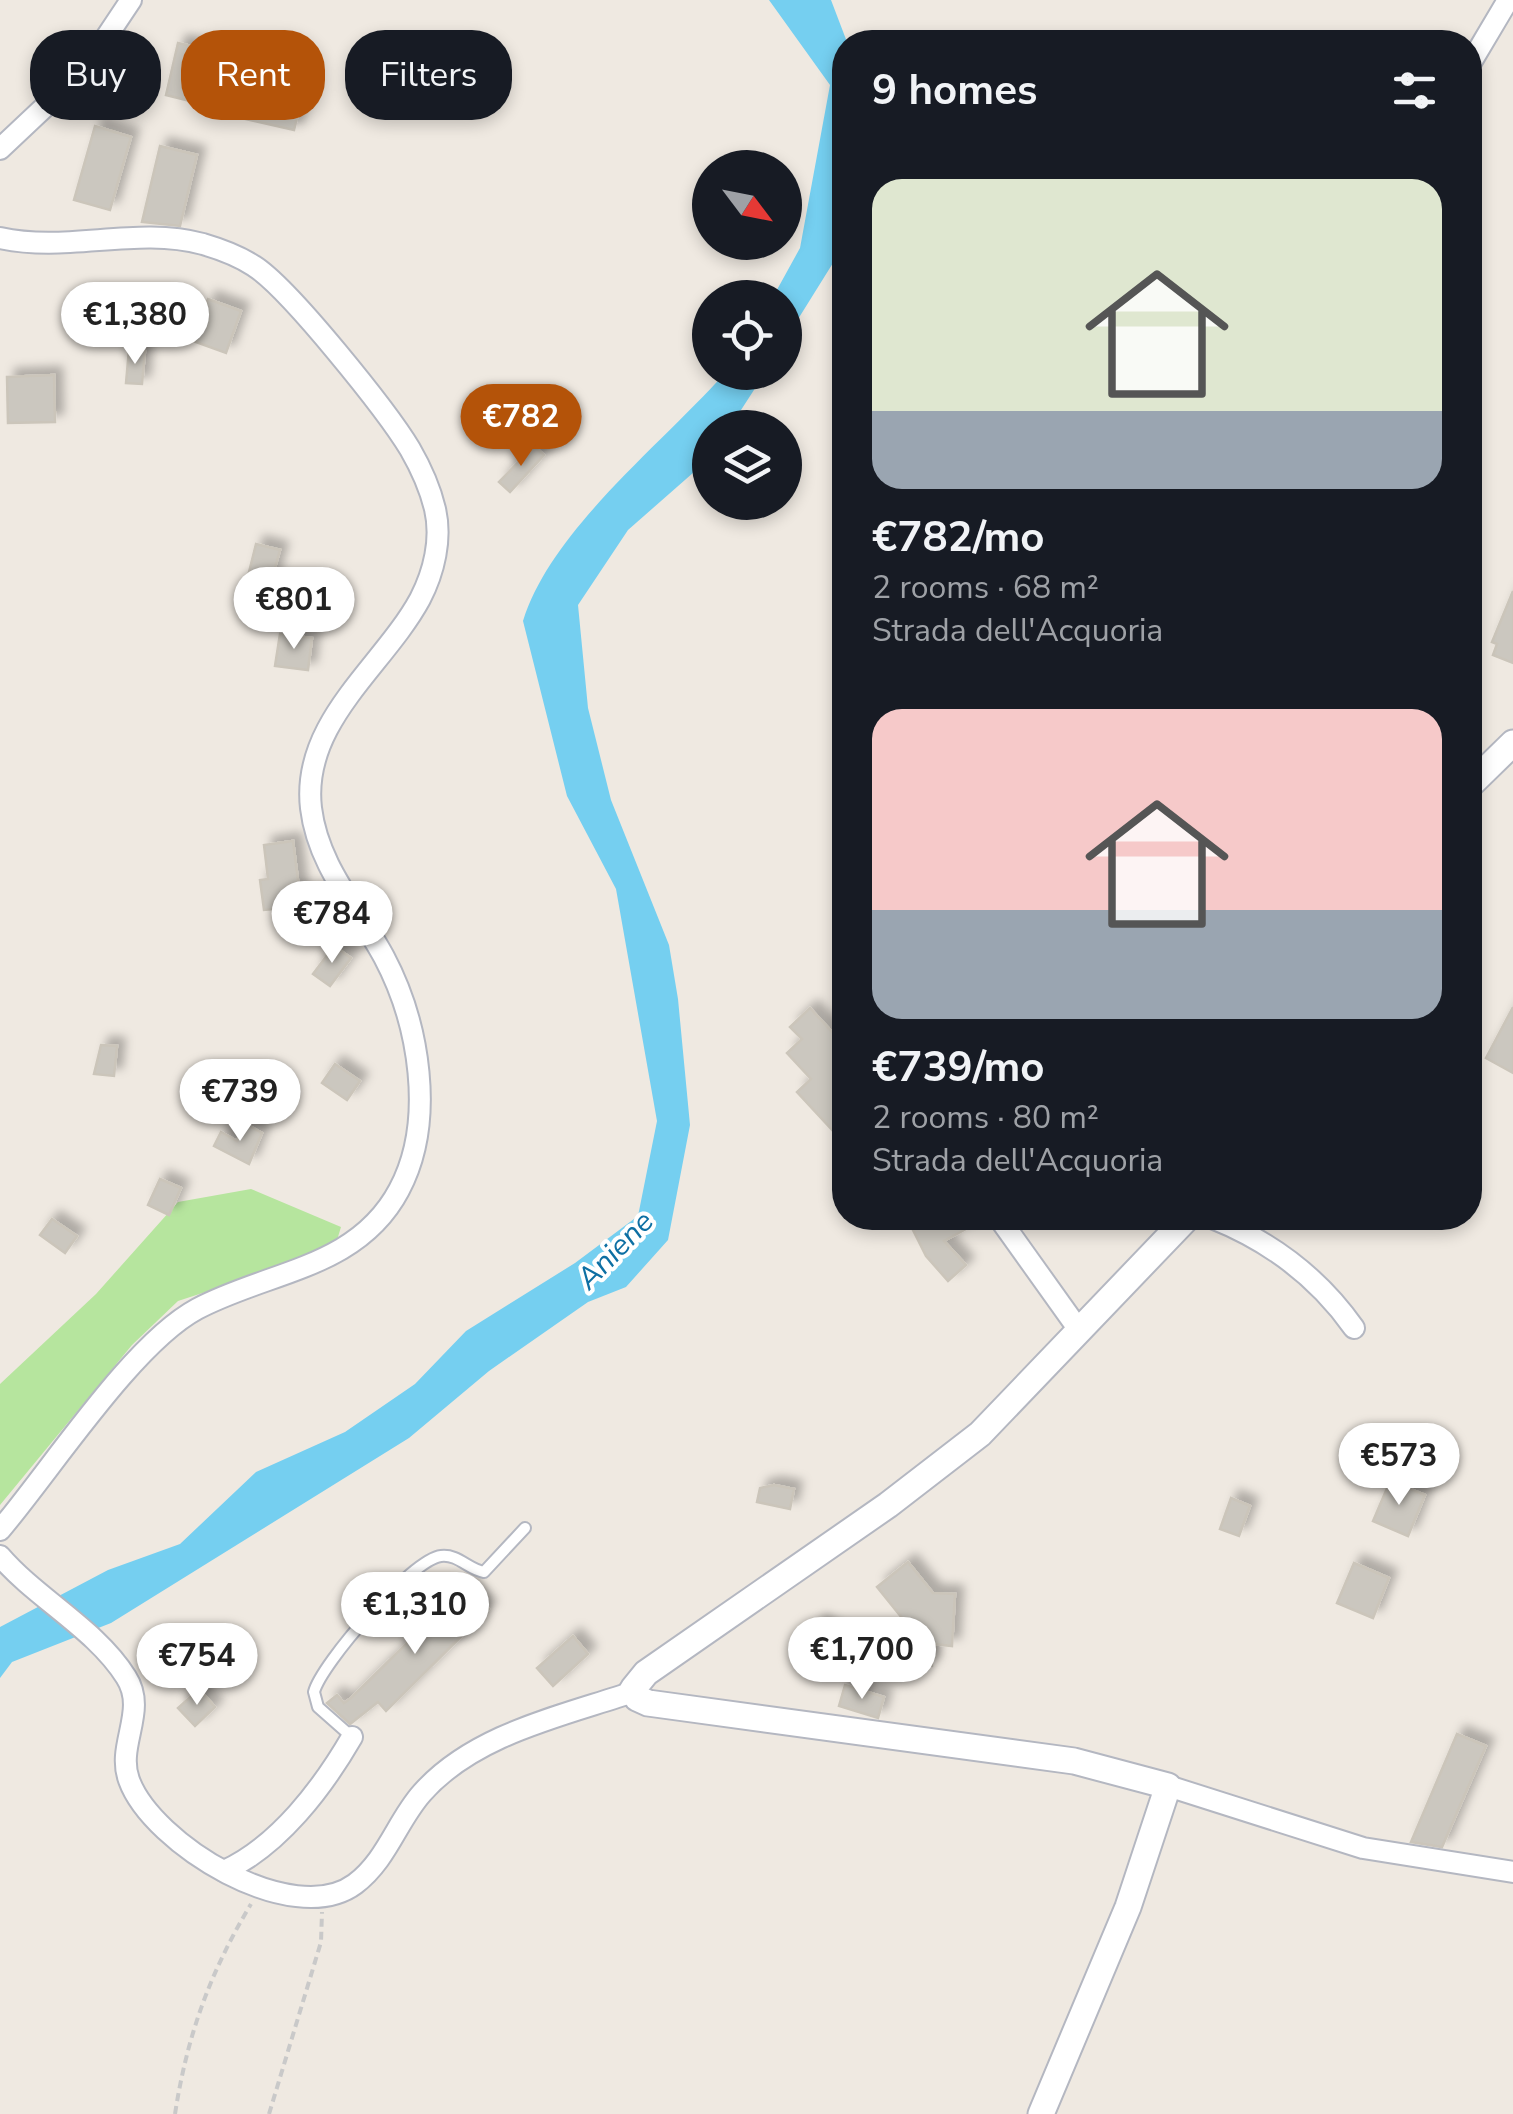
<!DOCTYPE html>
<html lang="en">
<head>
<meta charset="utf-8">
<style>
	body { margin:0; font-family:"Nunito Sans",sans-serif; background:#242831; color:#f1f3f6; height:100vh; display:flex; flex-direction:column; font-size:38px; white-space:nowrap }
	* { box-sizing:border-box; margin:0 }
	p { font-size:32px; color:#9ea1a6 }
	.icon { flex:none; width:55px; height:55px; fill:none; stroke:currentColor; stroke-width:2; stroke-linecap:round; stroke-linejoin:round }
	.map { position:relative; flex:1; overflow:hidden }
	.sheet { position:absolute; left:832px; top:30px; width:650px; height:1200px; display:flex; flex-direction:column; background:#171b24; border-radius:40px; box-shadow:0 5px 15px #0003 }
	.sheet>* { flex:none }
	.banner { position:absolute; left:30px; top:30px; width:652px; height:90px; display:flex; gap:20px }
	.needle { width:65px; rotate:122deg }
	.buttons { position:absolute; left:692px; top:150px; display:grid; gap:20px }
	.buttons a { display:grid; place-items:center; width:110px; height:110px; border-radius:50%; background:#171b24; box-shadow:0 5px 15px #0003; font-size:50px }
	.price { position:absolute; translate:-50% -85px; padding:0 22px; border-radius:35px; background:#fff; color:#222; font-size:32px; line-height:65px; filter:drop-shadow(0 2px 5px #0008) }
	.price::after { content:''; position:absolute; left:50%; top:60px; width:30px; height:22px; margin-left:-15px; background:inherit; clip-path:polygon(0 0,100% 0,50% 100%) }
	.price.selected { background:#b45309; color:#fff }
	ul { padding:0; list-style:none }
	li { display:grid; align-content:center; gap:20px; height:530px; padding:0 40px }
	li span { display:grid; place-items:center; height:310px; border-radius:30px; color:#555 }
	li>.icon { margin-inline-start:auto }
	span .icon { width:180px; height:180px; fill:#fffc; stroke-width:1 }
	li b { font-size:42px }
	h2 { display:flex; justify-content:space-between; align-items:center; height:120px; padding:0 40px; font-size:42px }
	.chip { padding:0 35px; border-radius:40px; background:#171b24; box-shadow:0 5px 15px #0003; font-size:35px; line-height:90px }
	.chip.selected { background:#b45309; color:#fff }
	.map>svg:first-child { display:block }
	.green { fill:#b6e59e }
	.water { fill:#75cff0 }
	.building { fill:#cbc7bf; stroke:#cbc5ba; stroke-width:2.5; filter:url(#shadow) }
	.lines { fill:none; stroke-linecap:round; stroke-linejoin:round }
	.service-casing { stroke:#b4b7c1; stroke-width:14 }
	.minor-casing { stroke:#b4b7c1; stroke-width:24 }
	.tertiary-casing { stroke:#b4b7c1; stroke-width:29 }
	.path { stroke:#c9c9c9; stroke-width:4; stroke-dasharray:8 5; stroke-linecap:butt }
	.service { stroke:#fff; stroke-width:10 }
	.minor { stroke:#fff; stroke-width:20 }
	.tertiary { stroke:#fff; stroke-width:25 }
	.labels { text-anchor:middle; stroke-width:8; stroke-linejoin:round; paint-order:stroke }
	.water-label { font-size:30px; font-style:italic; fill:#0d6fa3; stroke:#fff }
</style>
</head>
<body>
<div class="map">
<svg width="1513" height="2114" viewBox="0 0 1513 2114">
	<defs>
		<filter id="shadow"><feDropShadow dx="8" dy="-8" stdDeviation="5" flood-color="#0004"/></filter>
	</defs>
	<rect width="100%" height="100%" fill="#efe9e1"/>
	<polygon class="green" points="251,1189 341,1227 334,1250 178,1301 132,1345 0,1505 0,1384 96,1294 178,1202"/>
	<g class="water">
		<polygon points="769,0 831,0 847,42 845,215 838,255 785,340 785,298 773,297 800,248 830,85"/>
		<path d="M725,373H765L730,427L710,428V458L628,530L578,605L588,708L611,800L669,945L678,999L690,1125L668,1240L626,1287L588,1302L489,1371L409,1438L111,1623L12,1662L0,1678V1627L108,1570L180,1544L256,1472L345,1432L415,1384L466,1331L575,1263L638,1216L657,1121L616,889L567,796L523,621C551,530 662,444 725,373Z"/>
	</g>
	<g class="building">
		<polygon points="178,43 218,52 206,105 166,95"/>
		<polygon points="249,67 306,81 294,130 237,117"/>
		<polygon points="95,126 131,137 110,210 74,200"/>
		<polygon points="160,146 197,155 180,226 142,222"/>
		<polygon points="208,299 241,311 226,353 193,341"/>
		<polygon points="129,349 145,351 142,384 126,383"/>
		<polygon points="54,375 55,422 8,423 7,377"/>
		<polygon points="534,446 544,455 510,492 499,482"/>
		<polygon points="256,544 280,550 271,582 248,576"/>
		<polygon points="1513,591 1513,663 1493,655 1497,644 1492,642"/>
		<polygon points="280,634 312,638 308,670 275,666"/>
		<polygon points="293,841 302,912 286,914 285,908 264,910 260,880 268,879 264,845"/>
		<polygon points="334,946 351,958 330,986 313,974"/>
		<polygon points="1513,1007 1513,1073 1486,1058"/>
		<polygon points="810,1008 845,1046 845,1122 834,1132 797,1092 811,1079 787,1053 802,1039 790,1027"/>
		<polygon points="101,1045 117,1046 114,1076 94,1074"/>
		<polygon points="335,1064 360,1081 347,1100 322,1083"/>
		<polygon points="246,1124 262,1133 249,1164 214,1146 221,1132 237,1141"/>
		<polygon points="160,1179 181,1188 169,1215 148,1205"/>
		<polygon points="918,1218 986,1218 944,1241 966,1265 948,1281 926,1256 909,1222"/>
		<polygon points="52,1219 77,1236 65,1253 40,1235"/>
		<polygon points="1390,1481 1425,1495 1408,1536 1373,1521"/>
		<polygon points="774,1485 794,1489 790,1509 757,1502 760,1488"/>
		<polygon points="1231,1498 1250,1506 1239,1536 1220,1529"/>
		<polygon points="908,1562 933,1593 955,1594 952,1646 933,1644 932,1666 899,1664 902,1618 877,1587"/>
		<polygon points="1354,1563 1389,1578 1373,1618 1337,1603"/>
		<polygon points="466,1585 489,1609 386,1711 378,1702 350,1724 327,1703 337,1695 344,1703 351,1698"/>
		<polygon points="818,1622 838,1635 817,1668 796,1654"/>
		<polygon points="573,1636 588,1654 553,1686 537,1668"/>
		<polygon points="845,1685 884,1697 878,1718 839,1706"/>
		<polygon points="199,1689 215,1707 195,1726 178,1708"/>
		<polygon points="1457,1734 1486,1746 1442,1847 1411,1842"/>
	</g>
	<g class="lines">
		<g class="service-casing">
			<path id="service" d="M352,1737L318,1707L314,1692C321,1664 412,1559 441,1556C458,1554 468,1569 484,1572L525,1528"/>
		</g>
		<g class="minor-casing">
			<g id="minor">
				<polyline points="1470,64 1508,0"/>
				<polyline points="0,149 85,69 131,0"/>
				<path d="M0,238C68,253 136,226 203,244C220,249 239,256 254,266C289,288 387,411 410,449C421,468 430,488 435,509C442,539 434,572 420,599C383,667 301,722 311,808C318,866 357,907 384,957C419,1023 436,1121 399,1190C357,1269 268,1271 197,1309C132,1344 51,1470 0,1530"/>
				<polyline points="999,1218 1079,1330"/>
				<path d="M1212,1218C1270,1241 1318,1277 1354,1328"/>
				<path d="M0,1556C37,1599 96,1629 126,1677C148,1711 116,1745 129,1780C152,1844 293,1930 355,1884C387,1860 397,1821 422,1793C474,1734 562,1716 633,1692"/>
				<polyline points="1168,1786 1363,1848 1513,1872"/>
				<path d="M224,1871C279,1846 323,1787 352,1737"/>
			</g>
		</g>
		<g class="tertiary-casing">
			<g id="tertiary">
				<polyline points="1470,785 1513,743"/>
				<polyline points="1041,2114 1128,1907 1168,1786 1074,1761 648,1703 637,1698 633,1689 646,1673 888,1505 980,1434 1187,1218"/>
			</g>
		</g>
		<g class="path">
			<path d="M175,2114C187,2036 210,1972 251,1904"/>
			<polyline points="269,2114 321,1942 322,1912"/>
		</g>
		<use href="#service" class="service"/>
		<use href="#minor" class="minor"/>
		<use href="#tertiary" class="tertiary"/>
	</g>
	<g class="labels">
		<g class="water-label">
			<text transform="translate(615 1250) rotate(-46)" y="10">Aniene</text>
		</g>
	</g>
</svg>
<div class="buttons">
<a><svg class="needle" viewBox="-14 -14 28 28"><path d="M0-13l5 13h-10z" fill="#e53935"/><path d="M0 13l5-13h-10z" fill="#9ea1a6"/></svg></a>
<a><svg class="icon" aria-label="locate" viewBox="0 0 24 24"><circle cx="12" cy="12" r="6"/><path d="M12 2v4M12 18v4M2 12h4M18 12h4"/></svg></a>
<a><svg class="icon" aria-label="layers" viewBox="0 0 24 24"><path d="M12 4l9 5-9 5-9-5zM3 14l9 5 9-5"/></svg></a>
</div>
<b class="price" style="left:135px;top:367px">€1,380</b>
<b class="price selected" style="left:521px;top:469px">€782</b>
<b class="price" style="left:294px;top:652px">€801</b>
<b class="price" style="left:332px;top:966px">€784</b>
<b class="price" style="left:240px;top:1144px">€739</b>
<b class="price" style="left:1399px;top:1508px">€573</b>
<b class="price" style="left:415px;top:1657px">€1,310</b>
<b class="price" style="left:862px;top:1702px">€1,700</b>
<b class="price" style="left:197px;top:1708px">€754</b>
<div class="banner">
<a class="chip">Buy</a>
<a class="chip selected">Rent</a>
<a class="chip">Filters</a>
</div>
<section class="sheet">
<h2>9 homes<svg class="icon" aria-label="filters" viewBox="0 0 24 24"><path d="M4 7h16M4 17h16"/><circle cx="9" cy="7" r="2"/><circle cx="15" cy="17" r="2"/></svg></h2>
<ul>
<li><span style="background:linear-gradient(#dfe7d0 75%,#9aa5b1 0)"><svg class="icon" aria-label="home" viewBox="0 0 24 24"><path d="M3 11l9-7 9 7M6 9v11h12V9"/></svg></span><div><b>€782/mo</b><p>2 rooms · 68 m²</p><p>Strada dell'Acquoria</p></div></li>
<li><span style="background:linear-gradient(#f6c9c9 65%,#9aa5b1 0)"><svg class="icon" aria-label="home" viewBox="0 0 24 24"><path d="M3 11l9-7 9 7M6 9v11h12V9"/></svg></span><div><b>€739/mo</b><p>2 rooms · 80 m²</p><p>Strada dell'Acquoria</p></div></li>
</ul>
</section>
</div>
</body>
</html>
